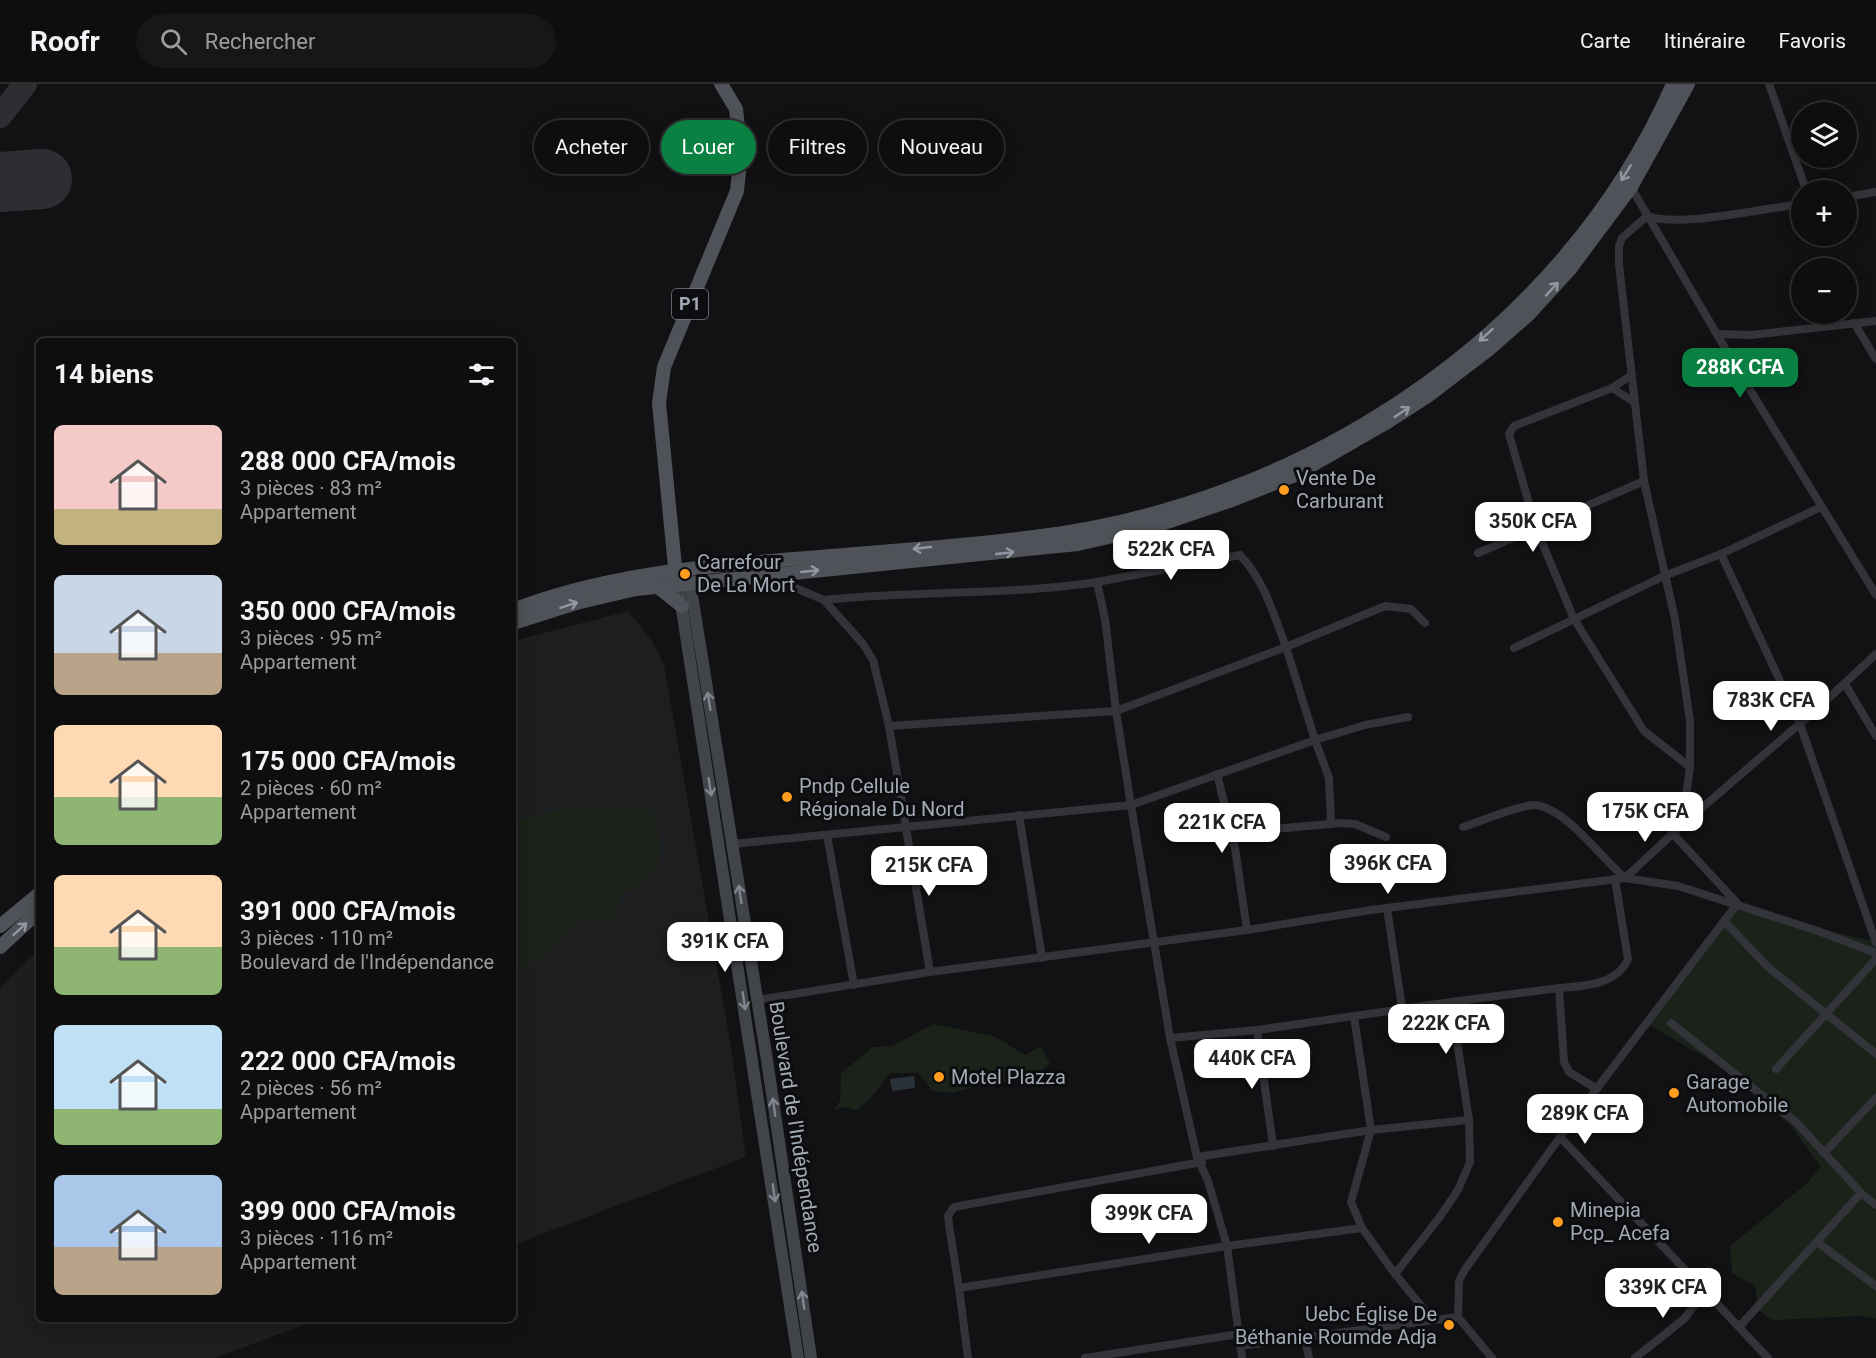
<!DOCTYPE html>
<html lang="fr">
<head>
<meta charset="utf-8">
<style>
	body { margin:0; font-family:Roboto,sans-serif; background:#171718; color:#f1f3f6; height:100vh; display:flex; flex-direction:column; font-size:22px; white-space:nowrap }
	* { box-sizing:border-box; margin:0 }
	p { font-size:20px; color:#9b9c9e }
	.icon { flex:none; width:33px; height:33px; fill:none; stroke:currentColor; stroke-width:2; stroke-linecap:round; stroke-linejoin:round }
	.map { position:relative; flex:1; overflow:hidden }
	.side { position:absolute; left:36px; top:254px; width:480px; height:984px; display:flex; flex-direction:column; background:#0e0e0f; border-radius:9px; box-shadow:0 3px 15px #0003,0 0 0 2px #2e2e2f }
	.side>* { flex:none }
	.top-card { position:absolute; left:534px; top:36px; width:570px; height:54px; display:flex; gap:12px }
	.controls { position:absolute; left:1791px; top:18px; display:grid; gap:12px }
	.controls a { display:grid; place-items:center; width:66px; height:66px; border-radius:50%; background:#0e0e0f; box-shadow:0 3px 15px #0003,0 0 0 2px #2e2e2f; font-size:30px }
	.price { position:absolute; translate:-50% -51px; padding:0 14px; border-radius:12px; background:#fff; color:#222; font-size:20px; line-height:39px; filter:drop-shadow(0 2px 3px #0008) }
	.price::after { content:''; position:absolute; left:50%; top:36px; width:18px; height:14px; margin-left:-9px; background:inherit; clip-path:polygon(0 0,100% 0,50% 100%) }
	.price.current { background:#0b8043; color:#fff }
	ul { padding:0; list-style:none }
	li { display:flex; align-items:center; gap:18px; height:150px; padding:0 18px }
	li span { display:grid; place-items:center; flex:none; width:168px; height:120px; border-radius:9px; color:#555 }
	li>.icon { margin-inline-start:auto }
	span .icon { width:72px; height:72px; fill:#fffc; stroke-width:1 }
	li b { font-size:26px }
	h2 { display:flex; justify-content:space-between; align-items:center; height:72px; padding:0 18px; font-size:26px }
	.tag { padding:0 21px; border-radius:27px; background:#0e0e0f; box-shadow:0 3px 15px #0003,0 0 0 2px #2e2e2f; font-size:21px; line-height:54px }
	.tag.current { background:#0b8043; color:#fff }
	header { display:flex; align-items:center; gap:36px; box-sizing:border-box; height:84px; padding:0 30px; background:#0e0e0f; border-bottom:2px solid #2e2e2f }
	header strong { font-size:28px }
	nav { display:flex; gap:33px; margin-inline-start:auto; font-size:21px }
	.search { width:420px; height:54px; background:#171718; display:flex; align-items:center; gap:15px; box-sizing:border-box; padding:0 21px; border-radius:33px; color:#9b9c9e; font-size:22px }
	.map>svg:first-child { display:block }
	.built { fill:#1e1e21 }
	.green { fill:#1a221a }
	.water { fill:#283238 }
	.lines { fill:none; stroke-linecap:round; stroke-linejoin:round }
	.taxiway { stroke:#2c2e31; stroke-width:24 }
	.runway { stroke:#2c2e31; stroke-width:60 }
	.street { stroke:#333439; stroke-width:8 }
	.secondary { stroke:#414449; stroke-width:12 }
	.primary { stroke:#4f5258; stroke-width:14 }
	.oneway { stroke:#9198a2 }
	.oneway2 { stroke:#80868f }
	.poi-dot { fill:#ff9d1f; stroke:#0d0d0f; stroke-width:2 }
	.labels { text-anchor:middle; stroke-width:6; stroke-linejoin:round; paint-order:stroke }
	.shield { fill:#0d0d0f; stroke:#757b83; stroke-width:1.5 }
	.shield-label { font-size:18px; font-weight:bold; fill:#a2aab5 }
	.poi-label { font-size:20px; fill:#a2aab5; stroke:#0d0d0f; text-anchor:start }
	.street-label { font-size:20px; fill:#a2aab5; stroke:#0d0d0f }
</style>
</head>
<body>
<header>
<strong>Roofr</strong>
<div class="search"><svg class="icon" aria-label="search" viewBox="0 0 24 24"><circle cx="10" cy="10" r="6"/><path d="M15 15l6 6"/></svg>Rechercher</div>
<nav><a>Carte</a><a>Itinéraire</a><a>Favoris</a></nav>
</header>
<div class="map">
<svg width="1876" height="1274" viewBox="0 0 1876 1274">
	<rect width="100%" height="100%" fill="#121214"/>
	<g class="built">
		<polygon points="628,527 652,557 664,581 731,963 746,1073 513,1161 513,557"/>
		<polygon points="39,865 39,1234 319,1235 215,1274 0,1274 0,903"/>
	</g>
	<g class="green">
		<path d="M592,722H638L652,727C661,749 667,778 646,797C640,803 629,804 622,812C619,815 619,821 618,825C611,840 600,838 586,833C558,847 546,880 513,887V738L548,728Z"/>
		<polygon points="1733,825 1876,858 1876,1235 1860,1232 1772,1236 1758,1226 1755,1202 1732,1189 1730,1162 1806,1100 1821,1083 1790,1041 1719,981 1646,939"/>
		<polygon points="933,940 994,952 1025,971 1041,962 1050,980 1029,996 983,1000 953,1009 933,1007 918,989 890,989 869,1016 857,1026 845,1023 834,1026 840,1017 841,989 873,963 892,962"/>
	</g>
	<polygon class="water" points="914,992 915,1004 892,1007 890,995"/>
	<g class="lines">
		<polyline class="taxiway" points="0,32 25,0"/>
		<polyline class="runway" points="0,98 42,95"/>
		<g class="street">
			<polyline points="1769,0 1806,106"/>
			<polyline points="1631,103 1736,283 1876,511"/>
			<polyline points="1846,113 1876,108"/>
			<polyline points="1854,239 1876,275"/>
			<polyline points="1719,250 1751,251 1876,237"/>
			<polyline points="1630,292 1612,304 1514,342 1509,350 1536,444 1574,535 1644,647 1690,683"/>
			<polyline points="1612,304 1634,318"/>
			<polyline points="1478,469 1644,397"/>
			<polyline points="1721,470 1800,640 1876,859"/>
			<polyline points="770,493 824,516 863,560 873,576 889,642"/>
			<path d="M1097,498L1240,471C1264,496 1274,531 1286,563L1385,522L1411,525L1425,539"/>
			<path d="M824,516C915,506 1007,512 1097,498L1105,535L1116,627L1286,563L1315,656L1131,721L1170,954L1197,1073L1208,1097L1227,1162L1242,1274"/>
			<polyline points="1514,564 1664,492 1721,470 1821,423"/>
			<polyline points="1845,600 1876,652"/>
			<polyline points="1217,690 1235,764 1247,846"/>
			<polyline points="1019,731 1042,874"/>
			<polyline points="1331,739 1329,694 1315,656 1365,641 1408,633"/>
			<polyline points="1229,740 1252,747 1341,739 1355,740 1386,753"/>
			<path d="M1682,741L1690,683V637L1675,535L1644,397L1619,181V162L1622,154L1647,132C1681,144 1763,124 1802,120"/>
			<path d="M1463,743C1479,738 1522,720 1535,721C1566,724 1602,775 1625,794"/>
			<polyline points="827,751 854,901"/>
			<polyline points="1674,751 1737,819"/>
			<path d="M732,760C865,748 998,733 1131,721L1116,627L889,642L930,888"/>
			<polyline points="1625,794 1682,741 1818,624 1876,570"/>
			<polyline points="1387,824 1402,924"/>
			<polyline points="1724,837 1768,883 1876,970"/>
			<path d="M1559,904C1584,902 1617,901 1628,875L1615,795"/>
			<polyline points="757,916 930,888 1247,846 1371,826 1625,794 1678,802 1818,847 1876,869"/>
			<polyline points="1451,918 1559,904 1564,978 1569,988 1597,1005"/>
			<polyline points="1354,933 1371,1046 1351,1118 1362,1144"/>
			<polyline points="1671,939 1797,1039 1861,1109 1876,1121"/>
			<polyline points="1257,946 1273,1062"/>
			<polyline points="1170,954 1257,946 1451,918 1469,1036 1470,1078 1458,1106 1439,1134 1395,1190 1432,1235"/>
			<polyline points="1776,985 1876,875"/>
			<polyline points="1560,1053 1768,1274"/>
			<polyline points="1824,1069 1876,1014"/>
			<polyline points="1197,1073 1371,1046 1469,1036"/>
			<polyline points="1817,1158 1876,1202"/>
			<polyline points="959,1204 949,1141 948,1132 954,1123 1202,1078"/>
			<polyline points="1739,1243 1861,1109"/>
			<polyline points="1305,1255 1309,1274"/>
			<polyline points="1240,1262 1458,1233"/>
			<polyline points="968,1274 959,1204 1227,1162 1362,1144 1395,1190"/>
			<polyline points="1085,1274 1239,1250"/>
			<polyline points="1492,1274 1458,1233 1459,1197 1464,1187 1560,1053 1737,820"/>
			<polyline points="1635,1274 1684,1235 1704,1209"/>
		</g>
		<g class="secondary">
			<polyline points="690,499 767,976 811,1274"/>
			<polyline points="678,500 798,1274"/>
		</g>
		<g class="primary">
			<polyline points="676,493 659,319 664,283 737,107 741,69 736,25 721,0"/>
			<polyline points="658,503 682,522"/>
			<path d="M513,526C596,494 683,484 771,477C859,469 947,464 1034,453C1302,421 1563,252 1673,0"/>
			<polyline points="513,539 576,519 636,505 1078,460 1152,443 1232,416 1295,391 1384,340 1429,311 1488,266 1528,231 1570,185 1631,103 1688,0"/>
			<polyline points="0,842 39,810"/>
			<polyline points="0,863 39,827"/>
		</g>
	</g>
	<defs><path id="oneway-shaft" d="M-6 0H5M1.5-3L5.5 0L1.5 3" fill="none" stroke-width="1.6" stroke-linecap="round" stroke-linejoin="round" transform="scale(1.5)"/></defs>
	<g class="oneway">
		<use href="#oneway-shaft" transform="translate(1626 89) rotate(122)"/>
		<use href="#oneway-shaft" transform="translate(1552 205) rotate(-47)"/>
		<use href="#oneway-shaft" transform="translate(1486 251) rotate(138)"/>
		<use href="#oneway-shaft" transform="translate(1402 328) rotate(-33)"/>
		<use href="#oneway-shaft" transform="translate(922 464) rotate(174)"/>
		<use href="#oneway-shaft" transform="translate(1005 469) rotate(-6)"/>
		<use href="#oneway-shaft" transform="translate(810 487) rotate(-6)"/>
		<use href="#oneway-shaft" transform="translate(569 521) rotate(-18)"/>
		<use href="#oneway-shaft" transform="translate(20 845) rotate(-42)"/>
	</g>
	<g class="oneway2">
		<use href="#oneway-shaft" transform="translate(709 617) rotate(-99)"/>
		<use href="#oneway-shaft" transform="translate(710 703) rotate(81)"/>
		<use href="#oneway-shaft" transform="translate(740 810) rotate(-99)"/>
		<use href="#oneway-shaft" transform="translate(744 917) rotate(81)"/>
		<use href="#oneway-shaft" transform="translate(774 1023) rotate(-98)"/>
		<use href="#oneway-shaft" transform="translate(774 1109) rotate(82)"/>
		<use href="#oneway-shaft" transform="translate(803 1216) rotate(-98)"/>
	</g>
	<g class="poi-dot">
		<circle cx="1284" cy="406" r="6"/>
		<circle cx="685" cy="490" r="6"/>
		<circle cx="787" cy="713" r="6"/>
		<circle cx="939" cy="993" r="6"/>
		<circle cx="1674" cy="1009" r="6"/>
		<circle cx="1558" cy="1138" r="6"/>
		<circle cx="1449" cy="1241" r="6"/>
	</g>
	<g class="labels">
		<rect class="shield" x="672" y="205" width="36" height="30" rx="4.5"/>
		<g class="shield-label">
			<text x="690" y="226">P1</text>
		</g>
		<g class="poi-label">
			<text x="1296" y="401">Vente De<tspan x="1296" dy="23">Carburant</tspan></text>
			<text x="697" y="485">Carrefour<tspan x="697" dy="23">De La Mort</tspan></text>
			<text x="799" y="709">Pndp Cellule<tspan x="799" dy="23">Régionale Du Nord</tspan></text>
			<text x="951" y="1000">Motel Plazza</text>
			<text x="1686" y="1005">Garage<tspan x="1686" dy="23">Automobile</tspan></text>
			<text x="1570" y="1133">Minepia<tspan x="1570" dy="23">Pcp_ Acefa</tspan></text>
			<text x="1437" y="1237" text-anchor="end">Uebc Église De<tspan x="1437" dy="23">Béthanie Roumde Adja</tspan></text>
		</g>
		<g class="street-label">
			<text transform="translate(796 1043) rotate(81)" y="7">Boulevard de l'Indépendance</text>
		</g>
	</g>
</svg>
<div class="controls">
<a><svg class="icon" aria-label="layers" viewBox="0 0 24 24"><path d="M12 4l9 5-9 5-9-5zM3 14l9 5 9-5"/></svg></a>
<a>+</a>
<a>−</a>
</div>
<b class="price current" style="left:1740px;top:315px">288K CFA</b>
<b class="price" style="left:1533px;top:469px">350K CFA</b>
<b class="price" style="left:1171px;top:497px">522K CFA</b>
<b class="price" style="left:1771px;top:648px">783K CFA</b>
<b class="price" style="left:1645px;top:759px">175K CFA</b>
<b class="price" style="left:1222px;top:770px">221K CFA</b>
<b class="price" style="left:1388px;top:811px">396K CFA</b>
<b class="price" style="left:929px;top:813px">215K CFA</b>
<b class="price" style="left:725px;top:889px">391K CFA</b>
<b class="price" style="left:1446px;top:971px">222K CFA</b>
<b class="price" style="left:1252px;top:1006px">440K CFA</b>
<b class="price" style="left:1585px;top:1061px">289K CFA</b>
<b class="price" style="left:1149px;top:1161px">399K CFA</b>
<b class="price" style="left:1663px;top:1235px">339K CFA</b>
<div class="top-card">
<a class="tag">Acheter</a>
<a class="tag current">Louer</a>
<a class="tag">Filtres</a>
<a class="tag">Nouveau</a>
</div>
<section class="side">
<h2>14 biens<svg class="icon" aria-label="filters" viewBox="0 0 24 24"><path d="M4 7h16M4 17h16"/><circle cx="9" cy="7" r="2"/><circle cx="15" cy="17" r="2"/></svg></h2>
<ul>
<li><span style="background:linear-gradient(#f6c9c9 70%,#c2b280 0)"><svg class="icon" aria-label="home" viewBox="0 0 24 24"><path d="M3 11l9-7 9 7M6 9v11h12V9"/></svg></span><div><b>288 000 CFA/mois</b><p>3 pièces · 83 m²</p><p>Appartement</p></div></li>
<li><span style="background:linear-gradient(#c9d6e8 65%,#b9a48a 0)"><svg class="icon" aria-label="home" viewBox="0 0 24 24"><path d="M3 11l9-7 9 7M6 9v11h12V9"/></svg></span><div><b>350 000 CFA/mois</b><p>3 pièces · 95 m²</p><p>Appartement</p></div></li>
<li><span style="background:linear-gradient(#ffd9b3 60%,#8fb573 0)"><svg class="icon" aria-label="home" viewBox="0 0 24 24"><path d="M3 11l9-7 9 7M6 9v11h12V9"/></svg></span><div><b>175 000 CFA/mois</b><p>2 pièces · 60 m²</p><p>Appartement</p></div></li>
<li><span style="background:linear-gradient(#ffd9b3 60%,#8fb573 0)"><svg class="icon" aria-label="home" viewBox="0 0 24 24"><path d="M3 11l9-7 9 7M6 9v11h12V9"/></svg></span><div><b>391 000 CFA/mois</b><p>3 pièces · 110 m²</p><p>Boulevard de l'Indépendance</p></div></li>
<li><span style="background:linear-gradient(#bfe0f5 70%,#8fb573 0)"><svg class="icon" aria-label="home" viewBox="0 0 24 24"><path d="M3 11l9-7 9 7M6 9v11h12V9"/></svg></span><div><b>222 000 CFA/mois</b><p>2 pièces · 56 m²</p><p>Appartement</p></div></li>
<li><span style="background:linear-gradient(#a9c7e8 60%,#b9a48a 0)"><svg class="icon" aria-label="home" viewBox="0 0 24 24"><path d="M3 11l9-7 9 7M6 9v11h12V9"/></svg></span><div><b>399 000 CFA/mois</b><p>3 pièces · 116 m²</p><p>Appartement</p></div></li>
</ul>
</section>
</div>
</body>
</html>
